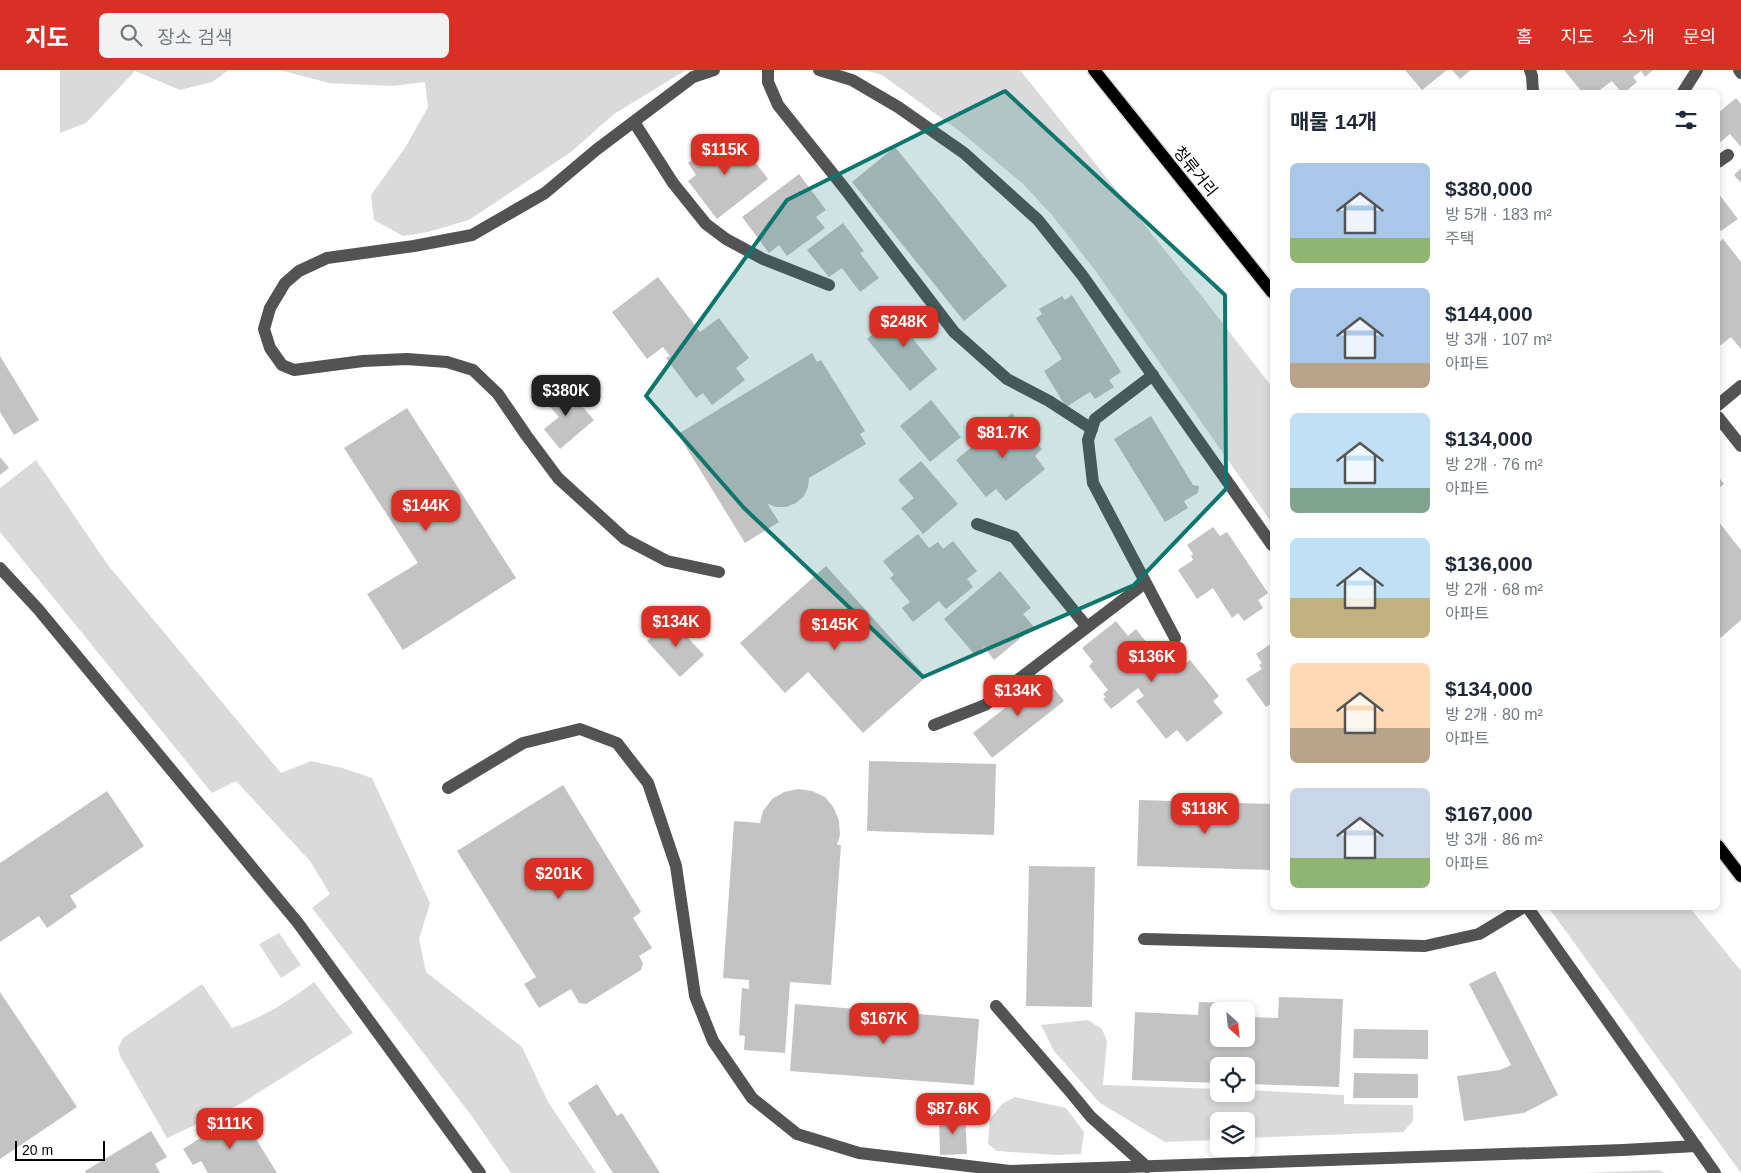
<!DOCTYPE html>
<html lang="ko">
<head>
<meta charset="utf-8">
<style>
	body { margin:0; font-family:Helvetica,"Noto Sans KR",sans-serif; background:#f2f2f3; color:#1f2937; height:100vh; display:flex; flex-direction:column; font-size:19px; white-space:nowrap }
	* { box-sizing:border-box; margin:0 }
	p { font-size:16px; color:#747a83 }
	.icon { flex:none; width:28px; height:28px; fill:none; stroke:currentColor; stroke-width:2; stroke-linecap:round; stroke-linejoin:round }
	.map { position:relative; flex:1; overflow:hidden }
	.details { position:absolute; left:1270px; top:20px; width:450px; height:820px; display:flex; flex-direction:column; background:#fff; border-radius:8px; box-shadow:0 2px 8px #0003 }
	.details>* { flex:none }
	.needle { width:32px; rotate:153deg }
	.fabs { position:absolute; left:1210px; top:932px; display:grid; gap:10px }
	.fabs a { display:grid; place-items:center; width:45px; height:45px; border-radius:8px; background:#fff; box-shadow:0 2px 8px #0003; font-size:25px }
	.scale { position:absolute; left:15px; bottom:12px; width:90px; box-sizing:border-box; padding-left:5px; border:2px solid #000; border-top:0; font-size:14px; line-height:18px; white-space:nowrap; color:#000; -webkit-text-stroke:4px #fff; paint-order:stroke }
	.price { position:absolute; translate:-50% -42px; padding:0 11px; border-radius:10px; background:#d93025; color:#fff; font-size:16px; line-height:32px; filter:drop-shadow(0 1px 2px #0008) }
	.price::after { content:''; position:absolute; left:50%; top:30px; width:15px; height:11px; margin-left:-8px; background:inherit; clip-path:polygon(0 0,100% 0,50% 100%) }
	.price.selected { background:#222; color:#fff }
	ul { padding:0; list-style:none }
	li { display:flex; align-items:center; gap:15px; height:125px; padding:0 20px }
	li span { display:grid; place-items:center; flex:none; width:140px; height:100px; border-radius:8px; color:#555 }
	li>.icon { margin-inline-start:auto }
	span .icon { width:60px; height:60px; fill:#fffc; stroke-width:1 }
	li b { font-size:21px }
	h2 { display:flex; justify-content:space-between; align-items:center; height:60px; padding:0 20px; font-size:21px }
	header { display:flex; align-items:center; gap:30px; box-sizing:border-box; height:70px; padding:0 25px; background:#d93025; color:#fff }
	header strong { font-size:24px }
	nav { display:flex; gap:28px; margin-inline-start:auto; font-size:18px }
	.search { width:350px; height:45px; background:#f2f2f3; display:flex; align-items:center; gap:12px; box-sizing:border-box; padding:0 18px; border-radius:8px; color:#747a83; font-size:19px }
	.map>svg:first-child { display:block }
	.green { fill:#dadada }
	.building { fill:#c3c3c3 }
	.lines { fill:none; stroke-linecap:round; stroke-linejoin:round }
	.major-casing { stroke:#dbdbdb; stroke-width:15 }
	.minor { stroke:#535353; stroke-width:12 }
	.major { stroke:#000; stroke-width:12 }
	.marked { fill:#0f766e; fill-opacity:0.2; stroke:#0f766e; stroke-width:4; stroke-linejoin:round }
	.labels { text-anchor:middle; stroke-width:5; stroke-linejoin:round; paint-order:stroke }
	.street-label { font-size:16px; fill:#000; stroke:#fff }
</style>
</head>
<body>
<header>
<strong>지도</strong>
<div class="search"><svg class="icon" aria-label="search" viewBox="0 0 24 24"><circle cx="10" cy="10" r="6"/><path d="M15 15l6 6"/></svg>장소 검색</div>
<nav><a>홈</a><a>지도</a><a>소개</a><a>문의</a></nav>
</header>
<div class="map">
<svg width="1741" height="1103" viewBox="0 0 1741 1103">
	<rect width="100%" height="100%" fill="#fff"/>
	<g class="green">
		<polygon points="60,0 229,0 212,12 180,20 135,1 86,53 60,63"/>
		<polygon points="280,0 686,0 614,44 571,82 469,150 428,162 403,166 374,150 371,125 405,78 428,37 425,12 392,16 329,13"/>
		<polygon points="865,0 1020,0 1204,229 1272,317 1272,453 1097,203 1052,145 1023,114 962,63 882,5"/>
		<polygon points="36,390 108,495 281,703 311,691 342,698 372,708 430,833 419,869 426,902 522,977 548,1032 596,1103 511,1103 471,1045 312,838 330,824 310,791 236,711 212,723 0,462 0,418"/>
		<polygon points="1549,838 1690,838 1741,901 1741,1103"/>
		<polygon points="279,863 301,895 281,908 259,874"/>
		<path d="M314,912L353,963L242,1033L167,1068L120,986L118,978L123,968L202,914L232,958C262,948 289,931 314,912Z"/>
		<polygon points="1088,950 1102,959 1107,971 1103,1015 1219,1019 1219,1024 1246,1024 1246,1020 1344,1025 1344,1034 1413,1035 1413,1051 1403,1062 1246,1068 1246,1051 1219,1051 1219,1070 1165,1072 1100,1033 1054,981 1041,955"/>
		<polygon points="1015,1027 1066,1038 1084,1062 1081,1084 1056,1085 997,1081 988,1074 990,1049 1002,1034"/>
		<polygon points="1659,1100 1665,1103 1583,1103"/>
	</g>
	<g class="building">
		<polygon points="1405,0 1447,0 1422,20"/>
		<polygon points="1452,0 1471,0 1460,9"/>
		<polygon points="1564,0 1653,0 1645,7 1641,1 1633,7 1637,12 1625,22 1621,22 1612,11 1597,22 1582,22"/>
		<polygon points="1736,28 1741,34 1741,77 1730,64 1718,74 1718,43"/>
		<polygon points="722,67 731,79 740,72 768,109 717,149 688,111 696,105 688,93"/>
		<polygon points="895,77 1007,216 964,251 852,112"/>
		<polygon points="1741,98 1741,113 1734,105"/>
		<polygon points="799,104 826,140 816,147 825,158 787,186 779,175 769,183 742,147"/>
		<polygon points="1718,123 1738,149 1721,161 1718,157"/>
		<polygon points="843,153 864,181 860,183 879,208 860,222 842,198 829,207 807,180"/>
		<polygon points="1723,169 1741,192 1741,279 1731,267 1718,277 1718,173"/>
		<polygon points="658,207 700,262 719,248 749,288 736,298 745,310 712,335 703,323 696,328 666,288 670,286 663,277 647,289 612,242"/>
		<polygon points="1072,225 1121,302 1109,310 1114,317 1095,329 1090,322 1066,337 1044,301 1062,289 1036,248 1042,244 1039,239 1062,226 1065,230"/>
		<polygon points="908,236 926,258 913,269 937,299 910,321 867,269"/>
		<polygon points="812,283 817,292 821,290 865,361 860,364 866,374 809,408 808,417 804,426 796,433 786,437 775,437 767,433 779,452 745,473 678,364"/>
		<polygon points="0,286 39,350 14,365 0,342"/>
		<polygon points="563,314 594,350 560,379 544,359 559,347 544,330"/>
		<polygon points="931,330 961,367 930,392 900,356"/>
		<polygon points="407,338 516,508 403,580 367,524 418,493 344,378"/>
		<polygon points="1012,343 1042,379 1035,386 1045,399 1006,431 996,419 986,427 956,390"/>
		<polygon points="1151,346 1193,415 1199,416 1198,423 1184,431 1188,438 1165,452 1114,369"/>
		<polygon points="0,387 9,398 0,405"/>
		<polygon points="921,391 958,434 923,464 901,438 914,428 898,410"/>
		<polygon points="1718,406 1724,414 1718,419"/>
		<polygon points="1718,451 1741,480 1741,550 1718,570"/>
		<polygon points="1213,457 1220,466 1227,462 1268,523 1258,530 1263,538 1244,551 1238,543 1232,548 1213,518 1197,529 1178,500 1193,490 1191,486 1193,484 1187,475"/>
		<polygon points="918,464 929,478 938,472 943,479 953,471 977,501 967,509 973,517 946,539 939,531 913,552 902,538 910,532 890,508 894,505 883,491"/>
		<polygon points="826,496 926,607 863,663 808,602 785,623 740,573"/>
		<polygon points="1000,501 1031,538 1023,544 1034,557 994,590 984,577 975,585 944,549"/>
		<polygon points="671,550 704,585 680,607 647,571"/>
		<polygon points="1116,551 1128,566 1136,559 1171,604 1190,590 1219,626 1213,631 1223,643 1187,672 1177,660 1166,669 1136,631 1144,626 1138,618 1111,639 1103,629 1106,627 1103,624 1108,620 1089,596 1093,592 1082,578"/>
		<polygon points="1272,573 1272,633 1266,637 1246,609 1262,599 1259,595 1262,593 1256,584"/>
		<polygon points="1045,607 1064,631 992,688 973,663"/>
		<polygon points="869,691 996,694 994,765 867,761"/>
		<polygon points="563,715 641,842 633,848 652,878 639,886 643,893 641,900 586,934 579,933 571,919 539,938 524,914 536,907 457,781"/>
		<polygon points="798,719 812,721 825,727 834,738 839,751 840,765 837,775 841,775 831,915 790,912 785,983 744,980 745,966 739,965 742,918 749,919 749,910 723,908 734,751 760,753 763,741 772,729 784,722"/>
		<polygon points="107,721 144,776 70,826 77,837 47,858 39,846 0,872 0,793"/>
		<polygon points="1139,730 1272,734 1272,800 1137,796"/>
		<polygon points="1029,796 1095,797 1092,937 1026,936"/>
		<polygon points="1495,901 1558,1025 1524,1043 1464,1051 1457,1006 1500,1000 1511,995 1469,914"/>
		<polygon points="0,922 77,1037 0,1089"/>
		<polygon points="1279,927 1343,929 1339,1017 1246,1014 1246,996 1219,996 1219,1013 1132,1010 1135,942 1198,945 1199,932 1234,933 1233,941 1219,941 1219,969 1246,969 1246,947 1278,948"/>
		<polygon points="795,934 979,949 974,1015 790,1001"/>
		<polygon points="1354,959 1428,960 1428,989 1353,988"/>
		<polygon points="1354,1003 1418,1004 1418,1028 1353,1028"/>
		<polygon points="597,1014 617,1046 622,1043 660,1103 613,1103 568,1033"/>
		<polygon points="240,1043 277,1103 208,1103 201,1091 193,1095 183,1079"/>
		<polygon points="965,1045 967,1084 940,1085 939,1046"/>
		<polygon points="151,1061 167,1087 155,1094 160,1103 86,1103 85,1101"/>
	</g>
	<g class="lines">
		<g class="major-casing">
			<g id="major">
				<polyline points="1094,0 1272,222"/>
				<polyline points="1718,776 1741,806"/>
			</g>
		</g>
		<g class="minor">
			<polyline points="714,0 693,7 596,80 545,123 472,165 414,176 327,188 299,201 285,213 270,238 264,259 270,278 282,295 294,300 363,291 407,289 447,292 473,300 498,324 526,365 558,408 625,469 667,491 719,502"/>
			<polyline points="768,0 768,12 778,35 845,119 954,262 1007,309 1049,331 1092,359"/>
			<polyline points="819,0 852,10 898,37 964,83 1038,150 1082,205 1272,475"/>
			<polyline points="1530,0 1532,6 1533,22"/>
			<polyline points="1739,0 1741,3"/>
			<polyline points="1683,22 1697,0"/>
			<polyline points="634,52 673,113 706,154 726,169 763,189 829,215"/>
			<polyline points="1718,92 1728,85"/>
			<polyline points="1153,305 1095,349 1088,370 1093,413 1175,568"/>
			<polyline points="1718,335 1741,316"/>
			<polyline points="1718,347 1741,376"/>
			<polyline points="977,454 1014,467 1087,557"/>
			<polyline points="0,498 38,539 298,853 480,1103"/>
			<polyline points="934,655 985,635 1145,513"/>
			<polyline points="448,718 523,673 580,659 617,673 648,713 676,796 695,926 713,971 752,1028 797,1064 859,1083 1010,1101 1623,1080 1696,1076"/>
			<polyline points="1528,838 1715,1103"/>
			<polyline points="1144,869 1425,876 1479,864 1522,838"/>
			<polyline points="996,936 1067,1018 1091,1047 1147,1097"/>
		</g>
		<use href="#major" class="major"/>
	</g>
	<path class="marked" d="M1005,21L1225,225L1226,419L1134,515L923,607L744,438L646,326L787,130Z"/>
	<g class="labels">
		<g class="street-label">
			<text transform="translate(1196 101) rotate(51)" y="6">청류거리</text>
		</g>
	</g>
</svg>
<div class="fabs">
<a><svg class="needle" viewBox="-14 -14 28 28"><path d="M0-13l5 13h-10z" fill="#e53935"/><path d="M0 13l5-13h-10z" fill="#747a83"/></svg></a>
<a><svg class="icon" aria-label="locate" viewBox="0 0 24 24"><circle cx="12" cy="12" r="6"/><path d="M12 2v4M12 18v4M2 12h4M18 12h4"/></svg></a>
<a><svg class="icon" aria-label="layers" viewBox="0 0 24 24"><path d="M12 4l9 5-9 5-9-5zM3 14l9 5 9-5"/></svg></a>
</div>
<div class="scale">20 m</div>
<b class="price" style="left:725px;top:106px">$115K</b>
<b class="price" style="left:904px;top:278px">$248K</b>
<b class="price selected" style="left:566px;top:347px">$380K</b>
<b class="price" style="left:1003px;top:389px">$81.7K</b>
<b class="price" style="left:426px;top:462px">$144K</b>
<b class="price" style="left:676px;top:578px">$134K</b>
<b class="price" style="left:835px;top:581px">$145K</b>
<b class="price" style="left:1152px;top:613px">$136K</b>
<b class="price" style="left:1018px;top:647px">$134K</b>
<b class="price" style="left:1205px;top:765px">$118K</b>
<b class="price" style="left:559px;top:830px">$201K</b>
<b class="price" style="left:884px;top:975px">$167K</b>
<b class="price" style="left:953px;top:1065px">$87.6K</b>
<b class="price" style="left:230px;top:1080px">$111K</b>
<section class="details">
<h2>매물 14개<svg class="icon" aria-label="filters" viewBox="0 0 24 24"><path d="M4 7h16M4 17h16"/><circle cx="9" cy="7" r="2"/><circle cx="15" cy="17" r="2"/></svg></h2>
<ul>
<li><span style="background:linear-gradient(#a9c7e8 75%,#8fb573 0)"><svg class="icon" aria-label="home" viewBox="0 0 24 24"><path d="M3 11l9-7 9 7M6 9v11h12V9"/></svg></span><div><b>$380,000</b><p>방 5개 · 183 m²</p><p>주택</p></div></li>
<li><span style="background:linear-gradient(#a9c7e8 75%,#b9a48a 0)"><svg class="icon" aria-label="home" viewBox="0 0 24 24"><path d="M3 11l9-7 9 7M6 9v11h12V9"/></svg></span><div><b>$144,000</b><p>방 3개 · 107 m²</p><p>아파트</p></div></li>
<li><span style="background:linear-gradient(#bfe0f5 75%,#7fa58c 0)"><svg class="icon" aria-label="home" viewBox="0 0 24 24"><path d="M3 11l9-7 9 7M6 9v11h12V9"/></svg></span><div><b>$134,000</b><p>방 2개 · 76 m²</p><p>아파트</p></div></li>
<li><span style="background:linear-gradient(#bfe0f5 60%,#c2b280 0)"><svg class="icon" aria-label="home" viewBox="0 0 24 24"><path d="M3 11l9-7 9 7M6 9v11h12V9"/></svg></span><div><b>$136,000</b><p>방 2개 · 68 m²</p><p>아파트</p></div></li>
<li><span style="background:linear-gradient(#ffd9b3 65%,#b9a48a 0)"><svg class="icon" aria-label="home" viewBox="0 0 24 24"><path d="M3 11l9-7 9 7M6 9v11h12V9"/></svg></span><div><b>$134,000</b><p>방 2개 · 80 m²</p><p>아파트</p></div></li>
<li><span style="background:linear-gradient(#c9d6e8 70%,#8fb573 0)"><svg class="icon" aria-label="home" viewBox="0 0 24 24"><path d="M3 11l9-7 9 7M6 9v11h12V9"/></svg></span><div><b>$167,000</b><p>방 3개 · 86 m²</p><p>아파트</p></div></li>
</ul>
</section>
</div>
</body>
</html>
